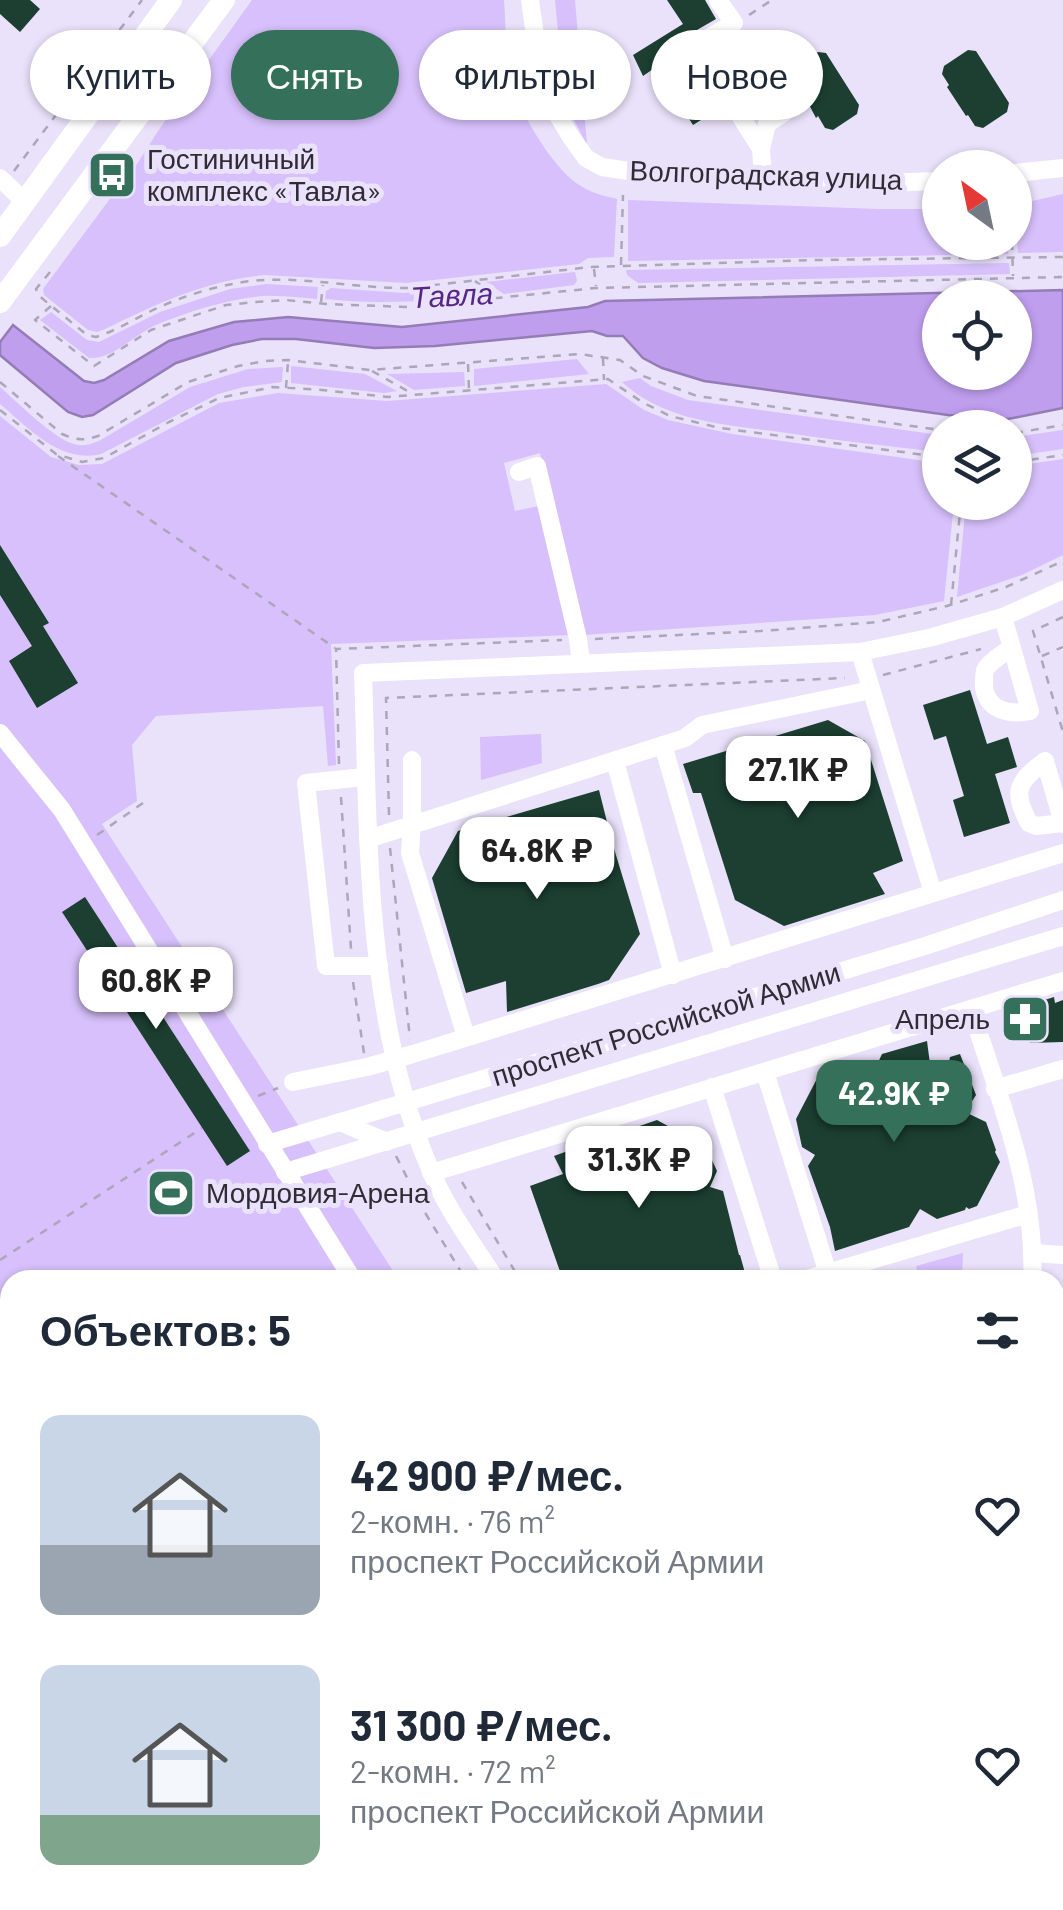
<!DOCTYPE html>
<html lang="ru">
<head>
<meta charset="utf-8">
<style>
	body { margin:0; font-family:Barlow,sans-serif; background:#f2f2f3; color:#1f2937; height:100vh; display:flex; flex-direction:column; font-size:38px; white-space:nowrap }
	* { box-sizing:border-box; margin:0 }
	p { font-size:32px; color:#747a83 }
	.icon { flex:none; width:55px; height:55px; fill:none; stroke:currentColor; stroke-width:2; stroke-linecap:round; stroke-linejoin:round }
	.map { position:relative; flex:1; overflow:hidden }
	.panel { position:absolute; left:0px; top:1270px; width:1065px; height:640px; display:flex; flex-direction:column; background:#fff; border-radius:30px 30px 0 0; box-shadow:0 2px 8px #0004 }
	.panel>* { flex:none }
	.hud { position:absolute; left:30px; top:30px; width:1005px; height:90px; display:flex; gap:20px }
	.needle { width:65px; rotate:327deg }
	.buttons { position:absolute; left:922px; top:150px; display:grid; gap:20px }
	.buttons a { display:grid; place-items:center; width:110px; height:110px; border-radius:50%; background:#fff; box-shadow:0 2px 8px #0004; font-size:50px }
	.price { position:absolute; translate:-50% -85px; padding:0 22px; border-radius:20px; background:#fff; color:#222; font-size:32px; line-height:65px; filter:drop-shadow(0 2px 5px #0008) }
	.price::after { content:''; position:absolute; left:50%; top:60px; width:30px; height:22px; margin-left:-15px; background:inherit; clip-path:polygon(0 0,100% 0,50% 100%) }
	.price.on { background:#35705b; color:#fff }
	ul { padding:0; list-style:none }
	li { display:flex; align-items:center; gap:30px; height:250px; padding:0 40px }
	li span { display:grid; place-items:center; flex:none; width:280px; height:200px; border-radius:20px; color:#555 }
	li>.icon { margin-inline-start:auto }
	span .icon { width:120px; height:120px; fill:#fffc; stroke-width:1 }
	li b { font-size:42px }
	h2 { display:flex; justify-content:space-between; align-items:center; height:120px; padding:0 40px; font-size:42px }
	.chip { padding:0 35px; border-radius:45px; background:#fff; box-shadow:0 2px 8px #0004; font-size:35px; line-height:90px }
	.chip.on { background:#35705b; color:#fff }
	.map>svg:first-child { display:block }
	.green { fill:#d7c0fb }
	.water { fill:#bf9eee; stroke:#947cb6; stroke-width:2.5; fill-rule:evenodd }
	.building { fill:#1c3f32 }
	.lines { fill:none; stroke-linecap:round; stroke-linejoin:round }
	.path { stroke:#ada6b9; stroke-width:2.5; stroke-dasharray:8 8; stroke-linecap:butt }
	.minor { stroke:#fff; stroke-width:18 }
	.major { stroke:#fff; stroke-width:22 }
	.labels { text-anchor:middle; stroke-width:10; stroke-linejoin:round; paint-order:stroke }
	.poi-label { font-size:28px; fill:#2f2c35; stroke:#eae1fa; text-anchor:start }
	.street-label { font-size:28px; fill:#2f2c35; stroke:#eae1fa }
	.water-label { font-size:30px; font-style:italic; fill:#562885; stroke:#eae1fa }
</style>
</head>
<body>
<div class="map">
<svg width="1063" height="1910" viewBox="0 0 1063 1910">
	<rect width="100%" height="100%" fill="#eae1fa"/>
	<g class="green">
		<path d="M252,0H504C506,25 505,53 510,77C517,108 553,170 581,186C591,193 605,196 617,199L614,257L588,258L579,264L406,283L265,275C207,280 156,304 105,329L97,332L88,330L44,295L43,289L115,192L122,193L134,177L132,172L160,128Z"/>
		<polygon points="555,0 575,0 587,145 574,120 582,110 563,68 550,66 549,59 560,52"/>
		<polygon points="1063,194 1063,252 1018,253 1015,205"/>
		<polygon points="628,200 878,209 940,209 940,242 1007,243 1008,254 628,261"/>
		<polygon points="1009,263 1010,274 638,283 627,275 626,270"/>
		<polygon points="575,272 577,281 574,285 504,294 486,282"/>
		<path d="M266,284L318,287L317,299C300,298 281,295 263,296C227,299 191,311 158,324C136,333 113,360 89,358L40,320L51,312L87,340L99,342L160,312L230,289Z"/>
		<path d="M469,286L488,295C433,301 380,305 325,299L326,291L331,288L404,293Z"/>
		<polygon points="577,359 589,374 474,386 474,369"/>
		<polygon points="291,366 365,374 397,391 384,393 291,383"/>
		<path d="M283,367L282,382L244,387L218,394L101,454C60,464 29,428 0,404V387C17,402 54,439 74,444C83,447 90,444 99,441L190,387L248,369Z"/>
		<polygon points="464,372 465,386 414,390 387,374"/>
		<path d="M640,378L651,386L688,400L940,435V452C887,446 833,440 780,432C726,425 664,421 622,382Z"/>
		<polygon points="606,384 644,410 668,420 732,434 940,463 940,502 954,503 944,601 875,615 584,635 540,453 504,463 515,511 543,505 572,635 331,644 336,765 328,766 323,706 156,716 132,745 137,801 102,824 399,1280 10,1280 10,1879 0,1886 0,416 51,457 79,465 102,464 219,403 278,393 387,401"/>
		<polygon points="1063,430 1063,449 1015,456 1015,437"/>
		<polygon points="1063,459 1063,555 1022,575 957,597 966,503 1015,502 1015,466"/>
		<polygon points="541,734 542,763 481,780 480,737"/>
		<polygon points="963,1253 962,1280 920,1280 916,1266"/>
	</g>
	<path class="water" d="M1063,290V408L1008,419L948,415L704,381L662,368L643,358L623,336H607L592,331L435,346L374,348L296,339H262L232,345L176,363L93,415L82,417L68,412L0,355V342L13,325L84,381L94,383L104,380L169,341L234,322L288,317L402,327L588,307L605,301ZM940,298H1015V372H940Z"/>
	<g class="building">
		<polygon points="0,0 30,0 40,9 20,32 0,14"/>
		<polygon points="667,0 705,0 716,19 690,34 682,42 686,56 720,108 693,125 656,67 643,76 633,55 683,24"/>
		<polygon points="968,50 976,51 1009,103 1007,112 983,128 975,126 968,115 966,116 947,87 949,85 942,74 944,66"/>
		<polygon points="818,52 826,53 859,105 857,114 833,130 825,128 818,116 816,118 806,99 797,88 799,87 792,76 794,67"/>
		<polygon points="0,545 49,623 43,626 78,683 37,708 9,661 32,646 0,595"/>
		<polygon points="970,690 987,744 1008,737 1017,767 995,774 1010,823 964,837 953,800 964,796 946,736 934,740 923,705"/>
		<polygon points="828,720 865,741 903,861 873,873 885,894 784,926 735,900 701,793 693,793 683,764"/>
		<polygon points="599,790 612,842 640,934 609,980 598,984 507,1012 506,981 466,993 432,878 458,831"/>
		<polygon points="85,897 250,1151 227,1166 62,912"/>
		<polygon points="1054,997 1055,1003 1063,1000 1063,1042 1030,1043 1029,1038 1021,1034 1018,1012 1036,1006 1035,1003"/>
		<polygon points="927,1041 937,1118 950,1057 960,1054 976,1095 965,1112 986,1122 996,1150 995,1152 1000,1162 977,1206 969,1209 966,1207 965,1210 937,1219 920,1209 909,1227 835,1251 830,1227 808,1166 815,1155 802,1147 796,1119 822,1069 857,1060 875,1069 882,1054"/>
		<polygon points="657,1120 706,1147 717,1171 710,1187 723,1191 739,1255 740,1255 747,1280 563,1280 530,1186 563,1174 554,1156 598,1140 612,1149 622,1132"/>
	</g>
	<g class="lines">
		<g class="path">
			<polyline points="749,15 772,0"/>
			<polyline points="14,171 142,0"/>
			<polyline points="1012,242 1013,276"/>
			<polyline points="621,265 623,195"/>
			<polyline points="594,269 596,286"/>
			<path d="M50,272L36,289L38,295L87,335L96,337C115,331 133,320 151,311C176,299 205,289 232,284C288,272 352,289 409,288L590,267L814,260L1063,257"/>
			<polyline points="475,281 497,297"/>
			<polyline points="321,302 323,285"/>
			<polyline points="51,306 35,320 94,366 151,330 226,305 256,302 286,300 326,304 407,307 596,288 1063,277"/>
			<polyline points="603,358 604,380"/>
			<polyline points="468,364 469,391"/>
			<polyline points="372,371 413,394"/>
			<path d="M0,382L62,434C76,440 84,441 98,436L188,382L238,366L265,361L288,360L370,370L580,354L620,360L643,376L697,396L940,430"/>
			<polyline points="286,388 288,362"/>
			<polyline points="0,410 56,454 82,462 104,458 169,422 219,398 273,387 322,390 388,397 608,379 642,402 670,416 720,428 940,457"/>
			<polyline points="1015,433 1063,425"/>
			<polyline points="58,456 335,648"/>
			<polyline points="1015,462 1063,455"/>
			<polyline points="951,605 961,502"/>
			<polyline points="1063,617 1033,631 1063,732"/>
			<polyline points="595,639 761,631 878,622 947,606 1006,587 1063,561"/>
			<polyline points="1042,656 1063,647"/>
			<polyline points="883,675 981,649"/>
			<polyline points="339,764 336,649 562,640"/>
			<polyline points="341,797 351,949"/>
			<polyline points="389,815 386,698 845,678"/>
			<polyline points="97,835 143,803"/>
			<polyline points="390,848 410,1039"/>
			<polyline points="353,982 364,1053"/>
			<polyline points="258,1096 278,1088"/>
			<polyline points="396,1156 424,1211 466,1280"/>
			<polyline points="462,1182 520,1280"/>
			<polyline points="0,1260 202,1128"/>
			<polyline points="8,1548 10,1548"/>
			<polyline points="1055,1574 1063,1574"/>
			<polyline points="1055,1733 1063,1734"/>
			<polyline points="220,1910 228,1900"/>
		</g>
		<g class="minor">
			<polyline points="530,0 541,79 556,112 571,137 586,158 602,167 642,173 730,177 881,183 940,181"/>
			<polyline points="718,0 734,23 696,45 761,149 763,178"/>
			<polyline points="761,149 767,124 795,105"/>
			<polyline points="1015,173 1063,168"/>
			<polyline points="0,178 25,202"/>
			<polyline points="519,472 537,466 578,639 581,663"/>
			<path d="M1003,617L1030,711C1010,715 987,711 984,687C984,683 984,673 985,670C990,661 1003,654 1011,648"/>
			<polyline points="860,652 933,893"/>
			<polyline points="0,733 62,810 353,1280"/>
			<polyline points="663,745 725,959"/>
			<polyline points="412,760 412,823 410,853 466,1037"/>
			<polyline points="615,761 673,975"/>
			<polyline points="364,777 306,783 326,966 379,966"/>
			<path d="M1063,823L1036,826L1029,823C1012,791 1017,782 1045,761L1063,823V824"/>
			<polyline points="368,839 685,738 702,725 871,690"/>
			<path d="M971,1009C998,1095 1037,1189 1032,1280"/>
			<polyline points="765,1072 830,1280"/>
			<polyline points="293,1082 367,1067 413,1054 1063,853"/>
			<polyline points="712,1087 773,1280"/>
			<polyline points="995,1089 1063,1069"/>
			<polyline points="340,1122 387,1142"/>
			<polyline points="267,1144 925,946 1063,900"/>
			<polyline points="285,1172 1063,936"/>
			<polyline points="431,1173 1063,981"/>
			<polyline points="1033,1253 1063,1255"/>
			<path d="M496,1280C473,1244 446,1208 430,1169C364,1013 369,839 363,673L860,652L929,638L1003,617L1063,590"/>
			<polyline points="804,1280 1028,1214"/>
			<polyline points="1055,1385 1063,1397"/>
			<polyline points="1055,1599 1063,1600"/>
			<polyline points="1055,1703 1063,1704"/>
			<polyline points="448,1900 454,1910"/>
			<polyline points="1052,1910 1063,1882"/>
		</g>
		<g class="major">
			<polyline points="0,236 171,0"/>
			<polyline points="0,302 224,0"/>
		</g>
	</g>
	<defs>
		<g id="bus-square" transform="scale(2.5)"><rect x="-9" y="-9" width="18" height="18" rx="4" fill="#35705b" stroke="#eae1fa"/><path d="M-5-6H5V4H4V6H2V4H-2V6H-4V4H-5ZM-3.5-4V0h7V-4ZM-3.5 1.2v1.5H-2V1.2ZM2 1.2v1.5H3.5V1.2Z" fill="#fff"/></g>
		<g id="pharmacy-square" transform="scale(2.5)"><rect x="-9" y="-9" width="18" height="18" rx="4" fill="#35705b" stroke="#eae1fa"/><path d="M-2-6h4v4h4v4h-4v4h-4v-4h-4v-4h4Z" fill="#fff"/></g>
		<g id="stadium-square" transform="scale(2.5)"><rect x="-9" y="-9" width="18" height="18" rx="4" fill="#35705b" stroke="#eae1fa"/><path d="M0-5a6.5 5 0 1 0 0 10a6.5 5 0 1 0 0-10ZM-3.5-1.8h7v3.6h-7Z" fill="#fff"/></g>
	</defs>
	<g fill-rule="evenodd">
		<use href="#bus-square" x="112" y="175"/>
		<use href="#pharmacy-square" x="1025" y="1019"/>
		<use href="#stadium-square" x="171" y="1193"/>
	</g>
	<g class="labels">
		<g class="poi-label">
			<text x="147" y="169">Гостиничный<tspan x="147" dy="32">комплекс «Тавла»</tspan></text>
			<text x="990" y="1029" text-anchor="end">Апрель</text>
			<text x="206" y="1203">Мордовия-Арена</text>
		</g>
		<g class="street-label">
			<text transform="translate(766 175) rotate(2)" y="10">Волгоградская улица</text>
			<text transform="translate(666 1024) rotate(-17)" y="10">проспект Российской Армии</text>
		</g>
		<g class="water-label">
			<text transform="translate(452 296) rotate(-3)" y="10">Тавла</text>
		</g>
	</g>
</svg>
<div class="buttons">
<a><svg class="needle" viewBox="-14 -14 28 28"><path d="M0-13l5 13h-10z" fill="#e53935"/><path d="M0 13l5-13h-10z" fill="#747a83"/></svg></a>
<a><svg class="icon" aria-label="locate" viewBox="0 0 24 24"><circle cx="12" cy="12" r="6"/><path d="M12 2v4M12 18v4M2 12h4M18 12h4"/></svg></a>
<a><svg class="icon" aria-label="layers" viewBox="0 0 24 24"><path d="M12 4l9 5-9 5-9-5zM3 14l9 5 9-5"/></svg></a>
</div>
<b class="price" style="left:798px;top:821px">27.1K ₽</b>
<b class="price" style="left:537px;top:902px">64.8K ₽</b>
<b class="price" style="left:156px;top:1032px">60.8K ₽</b>
<b class="price on" style="left:894px;top:1145px">42.9K ₽</b>
<b class="price" style="left:639px;top:1211px">31.3K ₽</b>
<div class="hud">
<a class="chip">Купить</a>
<a class="chip on">Снять</a>
<a class="chip">Фильтры</a>
<a class="chip">Новое</a>
</div>
<section class="panel">
<h2>Объектов: 5<svg class="icon" aria-label="filters" viewBox="0 0 24 24"><path d="M4 7h16M4 17h16"/><circle cx="9" cy="7" r="2"/><circle cx="15" cy="17" r="2"/></svg></h2>
<ul>
<li><span style="background:linear-gradient(#c9d6e8 65%,#9aa5b1 0)"><svg class="icon" aria-label="home" viewBox="0 0 24 24"><path d="M3 11l9-7 9 7M6 9v11h12V9"/></svg></span><div><b>42 900 ₽/мес.</b><p>2-комн. · 76 m²</p><p>проспект Российской Армии</p></div><svg class="icon" aria-label="heart" viewBox="0 0 24 24"><path d="M12 20l-8-8c-3-5 5-10 8-4 3-6 11-1 8 4z"/></svg></li>
<li><span style="background:linear-gradient(#c9d6e8 75%,#7fa58c 0)"><svg class="icon" aria-label="home" viewBox="0 0 24 24"><path d="M3 11l9-7 9 7M6 9v11h12V9"/></svg></span><div><b>31 300 ₽/мес.</b><p>2-комн. · 72 m²</p><p>проспект Российской Армии</p></div><svg class="icon" aria-label="heart" viewBox="0 0 24 24"><path d="M12 20l-8-8c-3-5 5-10 8-4 3-6 11-1 8 4z"/></svg></li>
</ul>
</section>
</div>
</body>
</html>
